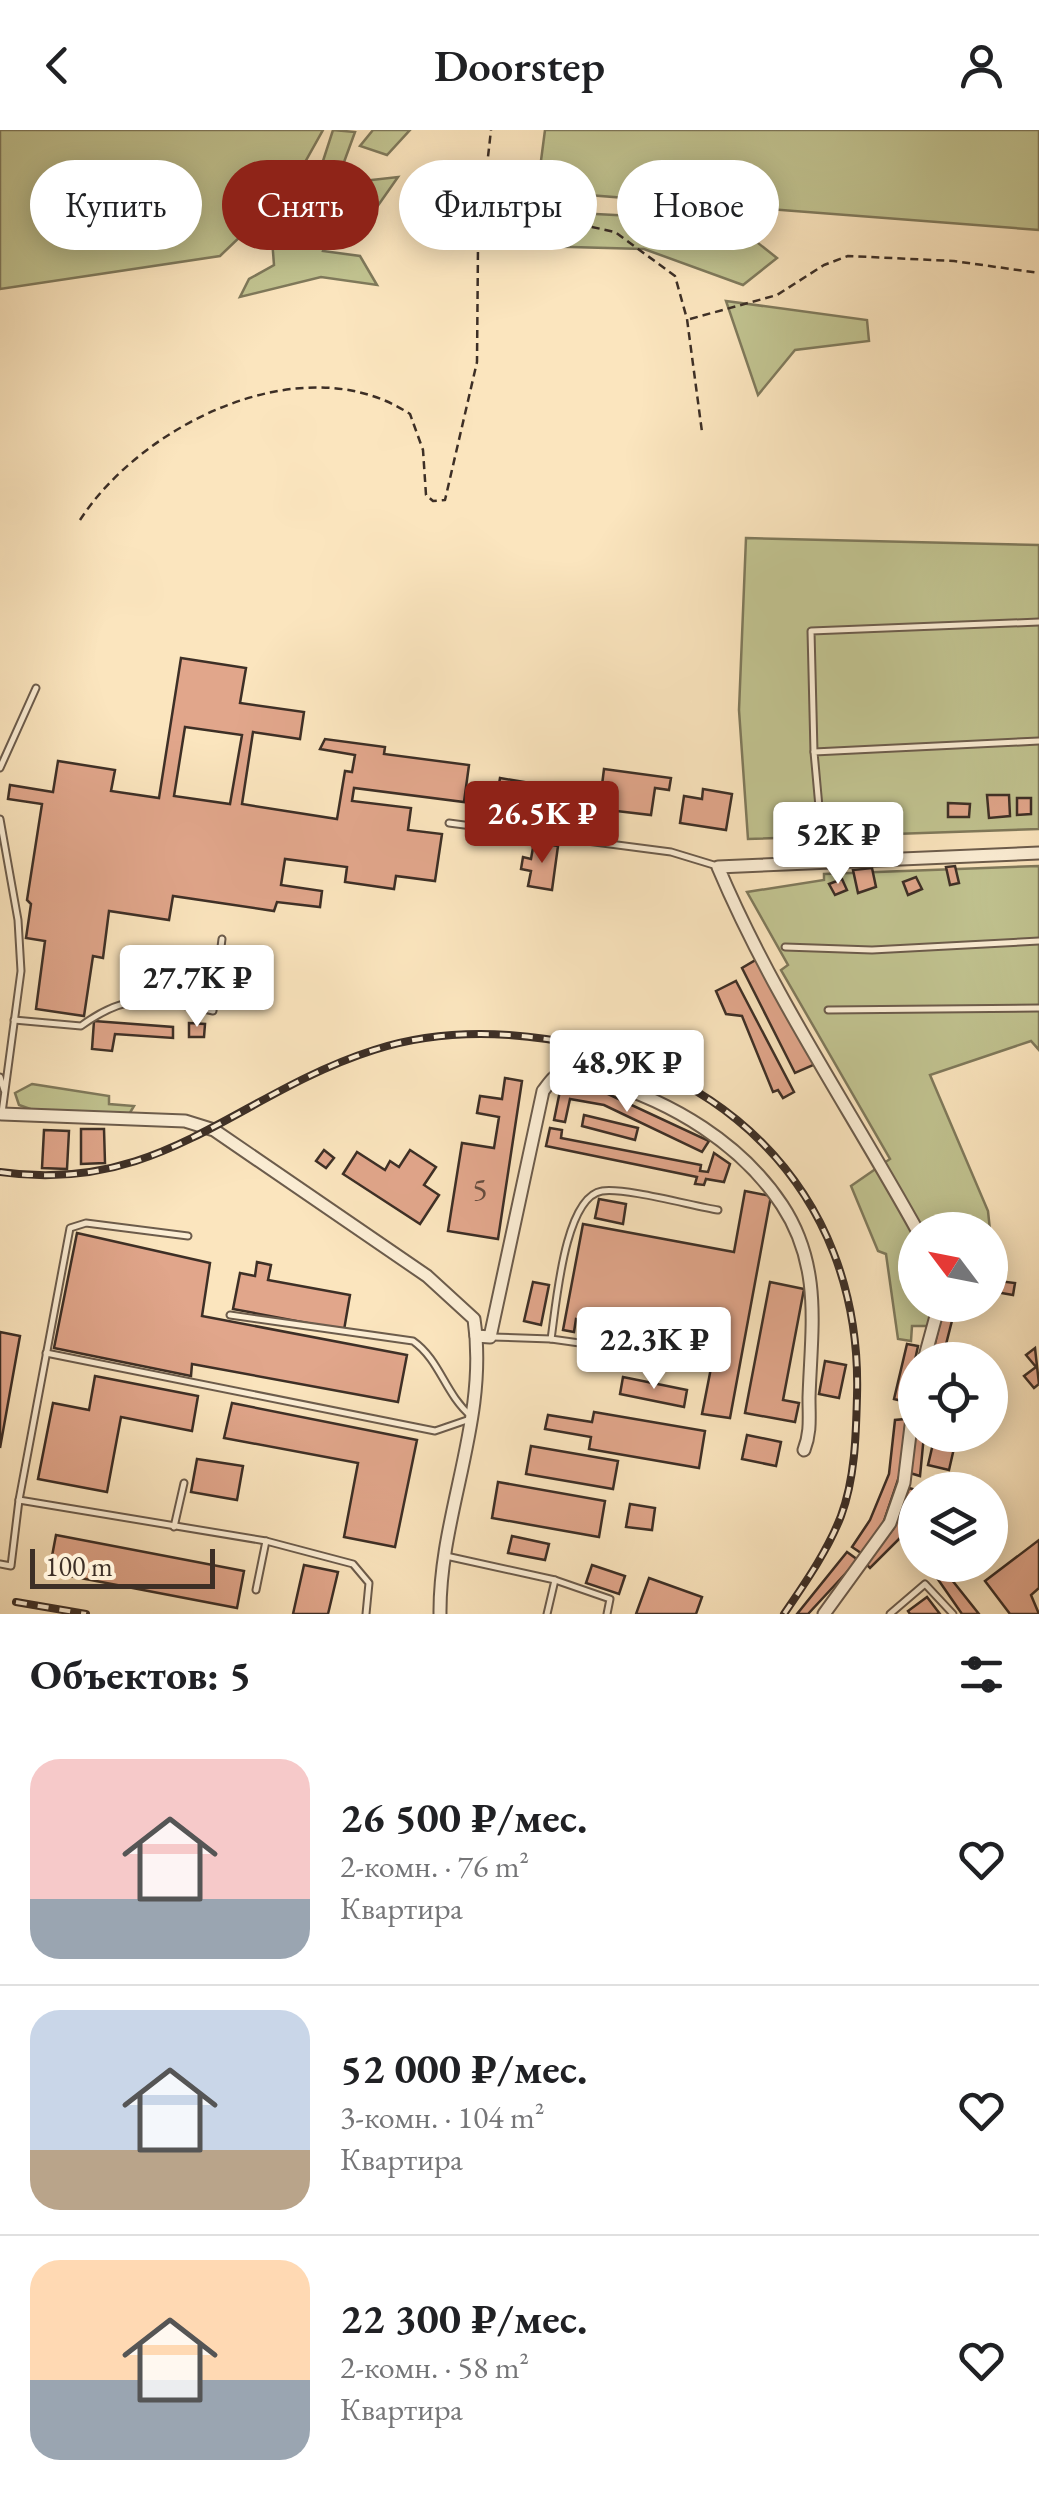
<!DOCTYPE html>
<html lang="ru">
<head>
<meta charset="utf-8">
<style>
	body { margin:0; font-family:"EB Garamond",serif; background:#f6f6f6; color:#202124; height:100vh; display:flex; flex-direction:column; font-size:38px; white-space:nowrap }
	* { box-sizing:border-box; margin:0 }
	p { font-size:32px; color:#757577 }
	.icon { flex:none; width:55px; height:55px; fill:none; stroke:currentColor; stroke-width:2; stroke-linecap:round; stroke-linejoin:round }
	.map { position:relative; height:1484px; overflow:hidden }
	.sheet { display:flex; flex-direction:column; background:#fff; flex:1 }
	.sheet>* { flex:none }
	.top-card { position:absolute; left:30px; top:30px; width:980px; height:90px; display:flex; gap:20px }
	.needle { width:65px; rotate:302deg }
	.controls { position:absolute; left:898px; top:1082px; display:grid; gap:20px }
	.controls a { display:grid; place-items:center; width:110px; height:110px; border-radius:50%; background:#fff; box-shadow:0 5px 25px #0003; font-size:50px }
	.scale { position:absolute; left:30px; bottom:25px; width:185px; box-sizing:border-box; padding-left:10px; border:5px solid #3d2f26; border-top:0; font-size:28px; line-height:35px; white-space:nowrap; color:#3d2f26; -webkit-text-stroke:8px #fceed5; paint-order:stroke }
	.price { position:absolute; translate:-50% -85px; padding:0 22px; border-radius:10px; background:#fff; color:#222; font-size:32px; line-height:65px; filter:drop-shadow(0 2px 5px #0008) }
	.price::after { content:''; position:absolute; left:50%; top:60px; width:30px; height:22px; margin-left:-15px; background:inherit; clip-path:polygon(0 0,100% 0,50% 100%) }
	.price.current { background:#8f2418; color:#fff }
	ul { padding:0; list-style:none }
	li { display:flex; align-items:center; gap:30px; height:250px; padding:0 30px }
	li+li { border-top:2px solid #e0e0e0 }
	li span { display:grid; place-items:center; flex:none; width:280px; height:200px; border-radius:30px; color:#555 }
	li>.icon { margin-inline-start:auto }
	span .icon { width:120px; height:120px; fill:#fffc; stroke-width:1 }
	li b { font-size:42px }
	h2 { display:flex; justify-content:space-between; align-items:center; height:120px; padding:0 30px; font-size:42px }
	.pill { padding:0 35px; border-radius:45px; background:#fff; box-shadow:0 5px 25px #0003; font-size:35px; line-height:90px }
	.pill.current { background:#8f2418; color:#fff }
	header { display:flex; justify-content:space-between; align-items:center; height:130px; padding:0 30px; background:#fff; font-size:45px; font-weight:600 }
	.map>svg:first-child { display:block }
	.green { fill:#c1c390; stroke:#7f795b; stroke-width:2.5 }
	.building { fill:#e1a68b; stroke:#3d2f26; stroke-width:2.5; fill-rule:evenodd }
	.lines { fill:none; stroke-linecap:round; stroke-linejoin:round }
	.service-casing { stroke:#6c5c4c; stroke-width:9 }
	.minor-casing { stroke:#6c5c4c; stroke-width:15 }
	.path { stroke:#3d2f26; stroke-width:2.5; stroke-dasharray:8 5; stroke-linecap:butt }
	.service { stroke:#fceed5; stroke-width:5 }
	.minor { stroke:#fceed5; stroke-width:11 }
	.rail-casing { stroke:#3d2f26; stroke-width:8 }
	.rail { stroke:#fceed5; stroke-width:4; stroke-dasharray:11; stroke-linecap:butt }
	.labels { text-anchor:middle; stroke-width:10; stroke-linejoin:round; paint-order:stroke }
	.number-label { font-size:32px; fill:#664d3f }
</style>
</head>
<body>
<header><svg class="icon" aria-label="back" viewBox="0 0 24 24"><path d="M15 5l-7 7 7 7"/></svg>Doorstep<svg class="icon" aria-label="person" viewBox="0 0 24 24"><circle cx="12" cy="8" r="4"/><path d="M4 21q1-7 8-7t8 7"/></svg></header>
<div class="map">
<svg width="1039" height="1484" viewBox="0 0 1039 1484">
	<rect width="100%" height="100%" fill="#fbe5be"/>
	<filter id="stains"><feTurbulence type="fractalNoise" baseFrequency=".002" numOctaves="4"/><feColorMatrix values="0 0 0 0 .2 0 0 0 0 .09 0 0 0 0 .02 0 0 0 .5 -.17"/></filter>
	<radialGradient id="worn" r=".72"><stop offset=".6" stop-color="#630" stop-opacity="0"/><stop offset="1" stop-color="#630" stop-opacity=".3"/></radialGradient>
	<g class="green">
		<polygon points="0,0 323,0 290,59 220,126 0,159"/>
		<polygon points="333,0 355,2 336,54 398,47 377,77 333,91 323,121 360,126 377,155 321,147 240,167 249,149 274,135 271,96 312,65"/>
		<polygon points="373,0 410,0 387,25 360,16"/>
		<polygon points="545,0 1039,0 1039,100 537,61"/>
		<polygon points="557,82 730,91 777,128 743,155 644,119 535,116"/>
		<polygon points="726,171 867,190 869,211 795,220 758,265"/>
		<polygon points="746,408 1039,415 1039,699 748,709 739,580"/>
		<polygon points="1039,736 1039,920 1031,911 930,945 988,1081 990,1100 915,1100 915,1175 936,1175 931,1196 912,1196 911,1211 898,1209 886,1124 878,1121 851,1056 890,1029 781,840 788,835 747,762 824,750 824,744"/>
		<polygon points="32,954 109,966 109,974 134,976 128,986 36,981 19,975 15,963"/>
	</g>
	<g class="building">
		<path d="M181,528L246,538L240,573L304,582L300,609L253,602L242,674L337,689L345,641L352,642L355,625L320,619L325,609L385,617L384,624L469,635L464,672L354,658L352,671L411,678L408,700L442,704L435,751L396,746L394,759L345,752L347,737L285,729L281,755L322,761L320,777L277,772L274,781L173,766L169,790L109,781L103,828L93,826L84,886L36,879L45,811L26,808L31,774L27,770L42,674L8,669L10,655L53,662L58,631L115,640L111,661L159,668ZM185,597L242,605L230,674L174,666Z"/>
		<polygon points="604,639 671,648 669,660 655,658 651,685 599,679"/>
		<polygon points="500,648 578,661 572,697 494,684"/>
		<polygon points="703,659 732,664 726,700 680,693 684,666 702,669"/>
		<polygon points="987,665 1009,665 1010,686 989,688"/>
		<polygon points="1017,668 1031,668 1031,684 1017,685"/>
		<polygon points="948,673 970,674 969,687 948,687"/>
		<polygon points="534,712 558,716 552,760 528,756 531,741 521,739 523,727 531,729"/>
		<polygon points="955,736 959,753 950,755 946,737"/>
		<polygon points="872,738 876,757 858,763 853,740"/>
		<polygon points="916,747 922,759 908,765 903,752"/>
		<polygon points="842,749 847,760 835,765 829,754"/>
		<polygon points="764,825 818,933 795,943 742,838"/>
		<polygon points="736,851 794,962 783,968 778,960 773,962 742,886 726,884 716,861"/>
		<polygon points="94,891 173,897 173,908 115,904 112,921 92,919"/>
		<polygon points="189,893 205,894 204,907 189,907"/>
		<polygon points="505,948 522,951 498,1109 448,1101 462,1013 494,1018 499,987 477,983 480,966 502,969"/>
		<polygon points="561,956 608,964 709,1011 702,1022 604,975 570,969 565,992 554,990"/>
		<polygon points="584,985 638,998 635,1010 582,996"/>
		<polygon points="550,998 562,1000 561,1008 701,1035 700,1041 708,1042 714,1023 730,1034 724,1052 706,1049 704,1055 695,1054 697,1047 546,1016"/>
		<polygon points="81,999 104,999 105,1033 81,1034"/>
		<polygon points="44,1000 69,1001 67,1039 42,1038"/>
		<polygon points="324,1020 334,1028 326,1038 316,1031"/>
		<polygon points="410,1020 436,1037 424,1055 439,1065 420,1094 343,1044 357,1022 385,1040 390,1031 399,1037"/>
		<polygon points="745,1061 771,1066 730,1288 702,1284 720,1192 657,1181 653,1204 576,1189 574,1202 563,1200 583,1094 734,1122"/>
		<polygon points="599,1069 626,1074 623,1094 595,1088"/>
		<polygon points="77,1103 210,1133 202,1186 407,1225 398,1272 192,1234 191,1246 54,1218"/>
		<polygon points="257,1132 271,1135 268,1150 350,1165 344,1200 233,1179 240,1143 255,1146"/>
		<polygon points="990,1150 1015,1153 1013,1165 990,1161"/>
		<polygon points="533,1152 549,1155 541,1195 524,1191"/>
		<polygon points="770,1152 804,1159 783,1270 799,1273 795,1292 745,1283"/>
		<polygon points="944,1175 956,1175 942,1230 931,1230"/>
		<polygon points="0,1202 20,1206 0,1318"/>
		<polygon points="907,1214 918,1216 906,1272 894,1269"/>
		<polygon points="956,1216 977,1221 974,1230 952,1230"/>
		<polygon points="1035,1218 1039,1254 1034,1258 1024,1246 1036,1237 1026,1225"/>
		<polygon points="825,1231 846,1235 839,1268 819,1264"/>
		<polygon points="95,1246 198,1266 192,1301 121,1287 107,1362 38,1349 53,1273 89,1280"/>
		<polygon points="623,1247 687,1260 684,1277 620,1264"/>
		<polygon points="232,1273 417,1310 395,1417 344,1407 358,1333 224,1308"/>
		<polygon points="594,1282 705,1301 699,1338 589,1319 591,1307 545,1299 548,1285 592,1292"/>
		<polygon points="906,1289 900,1344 883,1394 861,1423 852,1417 870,1390 889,1344 895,1290"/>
		<polygon points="747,1305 781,1312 776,1336 742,1329"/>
		<polygon points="915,1305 924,1305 920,1346 910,1343"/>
		<polygon points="935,1305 957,1305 949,1340 928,1335"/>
		<polygon points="531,1316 618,1331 613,1359 526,1344"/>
		<polygon points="197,1329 243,1336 237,1370 191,1362"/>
		<polygon points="498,1352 605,1371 599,1407 492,1388"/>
		<polygon points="909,1358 916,1360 915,1367 901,1407 870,1438 865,1433 893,1399"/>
		<polygon points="630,1374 655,1378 652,1400 626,1397"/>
		<polygon points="56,1405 244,1441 237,1478 49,1442"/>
		<polygon points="512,1406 549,1414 545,1430 508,1423"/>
		<polygon points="1039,1410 1039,1458 1031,1465 1039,1484 1010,1484 985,1451"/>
		<polygon points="847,1422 858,1430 808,1484 797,1484"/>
		<polygon points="304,1435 338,1442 328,1484 293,1484"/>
		<polygon points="592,1435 625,1446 619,1464 586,1453"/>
		<polygon points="928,1435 940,1435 979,1484 962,1484"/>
		<polygon points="649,1448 702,1467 696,1484 636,1484"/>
		<polygon points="927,1467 940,1484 910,1484 908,1481"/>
	</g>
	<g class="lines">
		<g class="service-casing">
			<g id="service">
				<polyline points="814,622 811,501 1039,492"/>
				<polyline points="0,638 36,558"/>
				<polyline points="0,689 18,790 21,841 2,983"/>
				<polyline points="449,693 671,722 717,736"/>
				<polyline points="824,732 814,622 1039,611"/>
				<polyline points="785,817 872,820 1039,811"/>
				<polyline points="828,880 1039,878"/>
				<path d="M14,890L81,896C131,859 157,871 213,881L222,809"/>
				<polyline points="0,947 4,960"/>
				<path d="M230,1185L413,1211C440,1230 445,1264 471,1286"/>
				<polyline points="492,1207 551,1209 658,1224"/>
				<path d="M551,1209C556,1177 564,1067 602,1061C623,1057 693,1076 718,1080"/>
				<polyline points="46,1223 435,1301 470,1289"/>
				<polyline points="19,1370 266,1411"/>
				<polyline points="174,1397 184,1353"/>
				<polyline points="446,1426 555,1450 547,1484"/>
				<polyline points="0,1434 11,1436 19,1370 70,1098 86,1093 188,1106"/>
				<polyline points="555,1450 610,1469 607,1484"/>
				<polyline points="256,1460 266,1411 353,1434 369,1453 366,1484"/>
				<polyline points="890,1484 925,1454 953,1484"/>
			</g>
		</g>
		<g class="minor-casing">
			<g id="minor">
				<path d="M2,984L185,991L214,1000L427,1146L474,1189C489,1290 439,1385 440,1484"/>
				<path d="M917,1100C850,979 772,865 718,737L1039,723"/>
				<path d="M476,1206L490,1207L543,961C550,952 554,944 566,942C576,940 592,948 602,951C672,972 741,1013 782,1075C823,1137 811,1200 809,1268C809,1288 811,1302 804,1320"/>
				<polyline points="924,1230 939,1175"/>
				<polyline points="824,1484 890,1393 904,1353 915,1263"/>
			</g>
		</g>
		<g class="path">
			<polyline points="486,51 542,86 615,102 675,146 687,189 702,302"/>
			<polyline points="690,189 777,165 824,135 848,126 954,131 1039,143"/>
			<path d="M80,390C142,294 304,214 410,284L423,320L426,365L433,371L445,370L477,232L478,116L491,0"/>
		</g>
		<use href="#service" class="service"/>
		<use href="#minor" class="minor"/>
		<g class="rail-casing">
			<g id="rail">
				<path d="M0,1042C161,1065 236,964 374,920C417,906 464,902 509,905C713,919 863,1057 857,1266C856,1306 855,1348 841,1386C827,1422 805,1453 784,1484"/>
				<polyline points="16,1472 86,1484"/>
			</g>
		</g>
		<use href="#rail" class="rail"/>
	</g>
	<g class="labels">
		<g class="number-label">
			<text x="480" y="1070">5</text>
		</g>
	</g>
	<rect width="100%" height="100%" filter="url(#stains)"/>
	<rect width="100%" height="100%" fill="url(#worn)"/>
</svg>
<div class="controls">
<a><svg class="needle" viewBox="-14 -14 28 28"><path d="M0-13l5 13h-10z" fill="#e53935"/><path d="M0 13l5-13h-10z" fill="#757577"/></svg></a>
<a><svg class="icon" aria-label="locate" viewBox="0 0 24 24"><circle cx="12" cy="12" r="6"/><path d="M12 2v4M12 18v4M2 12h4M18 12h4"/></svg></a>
<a><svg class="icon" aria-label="layers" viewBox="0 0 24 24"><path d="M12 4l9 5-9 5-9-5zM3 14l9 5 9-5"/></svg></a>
</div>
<div class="scale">100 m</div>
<b class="price current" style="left:542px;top:736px">26.5K ₽</b>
<b class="price" style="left:838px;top:757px">52K ₽</b>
<b class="price" style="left:197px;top:900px">27.7K ₽</b>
<b class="price" style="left:627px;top:985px">48.9K ₽</b>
<b class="price" style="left:654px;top:1262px">22.3K ₽</b>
<div class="top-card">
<a class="pill">Купить</a>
<a class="pill current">Снять</a>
<a class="pill">Фильтры</a>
<a class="pill">Новое</a>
</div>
</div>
<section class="sheet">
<h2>Объектов: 5<svg class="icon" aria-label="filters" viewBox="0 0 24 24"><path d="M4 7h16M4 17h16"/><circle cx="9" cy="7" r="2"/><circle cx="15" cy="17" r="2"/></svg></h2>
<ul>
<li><span style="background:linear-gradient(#f6c9c9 70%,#9aa5b1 0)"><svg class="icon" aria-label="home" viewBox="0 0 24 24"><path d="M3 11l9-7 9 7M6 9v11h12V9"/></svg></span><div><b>26 500 ₽/мес.</b><p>2-комн. · 76 m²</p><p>Квартира</p></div><svg class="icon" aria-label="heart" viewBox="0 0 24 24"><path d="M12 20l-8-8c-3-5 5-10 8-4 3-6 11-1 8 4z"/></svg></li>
<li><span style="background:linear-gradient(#c9d6e8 70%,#b9a48a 0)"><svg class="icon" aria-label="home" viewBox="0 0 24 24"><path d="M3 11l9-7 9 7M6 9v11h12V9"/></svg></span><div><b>52 000 ₽/мес.</b><p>3-комн. · 104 m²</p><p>Квартира</p></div><svg class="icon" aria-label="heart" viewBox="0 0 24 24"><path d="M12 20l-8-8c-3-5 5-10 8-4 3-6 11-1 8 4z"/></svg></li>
<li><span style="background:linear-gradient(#ffd9b3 60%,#9aa5b1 0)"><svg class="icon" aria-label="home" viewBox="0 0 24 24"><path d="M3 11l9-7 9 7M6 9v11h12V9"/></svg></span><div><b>22 300 ₽/мес.</b><p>2-комн. · 58 m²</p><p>Квартира</p></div><svg class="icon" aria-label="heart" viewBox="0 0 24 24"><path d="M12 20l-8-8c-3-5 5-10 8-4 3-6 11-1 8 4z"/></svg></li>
</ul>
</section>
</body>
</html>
